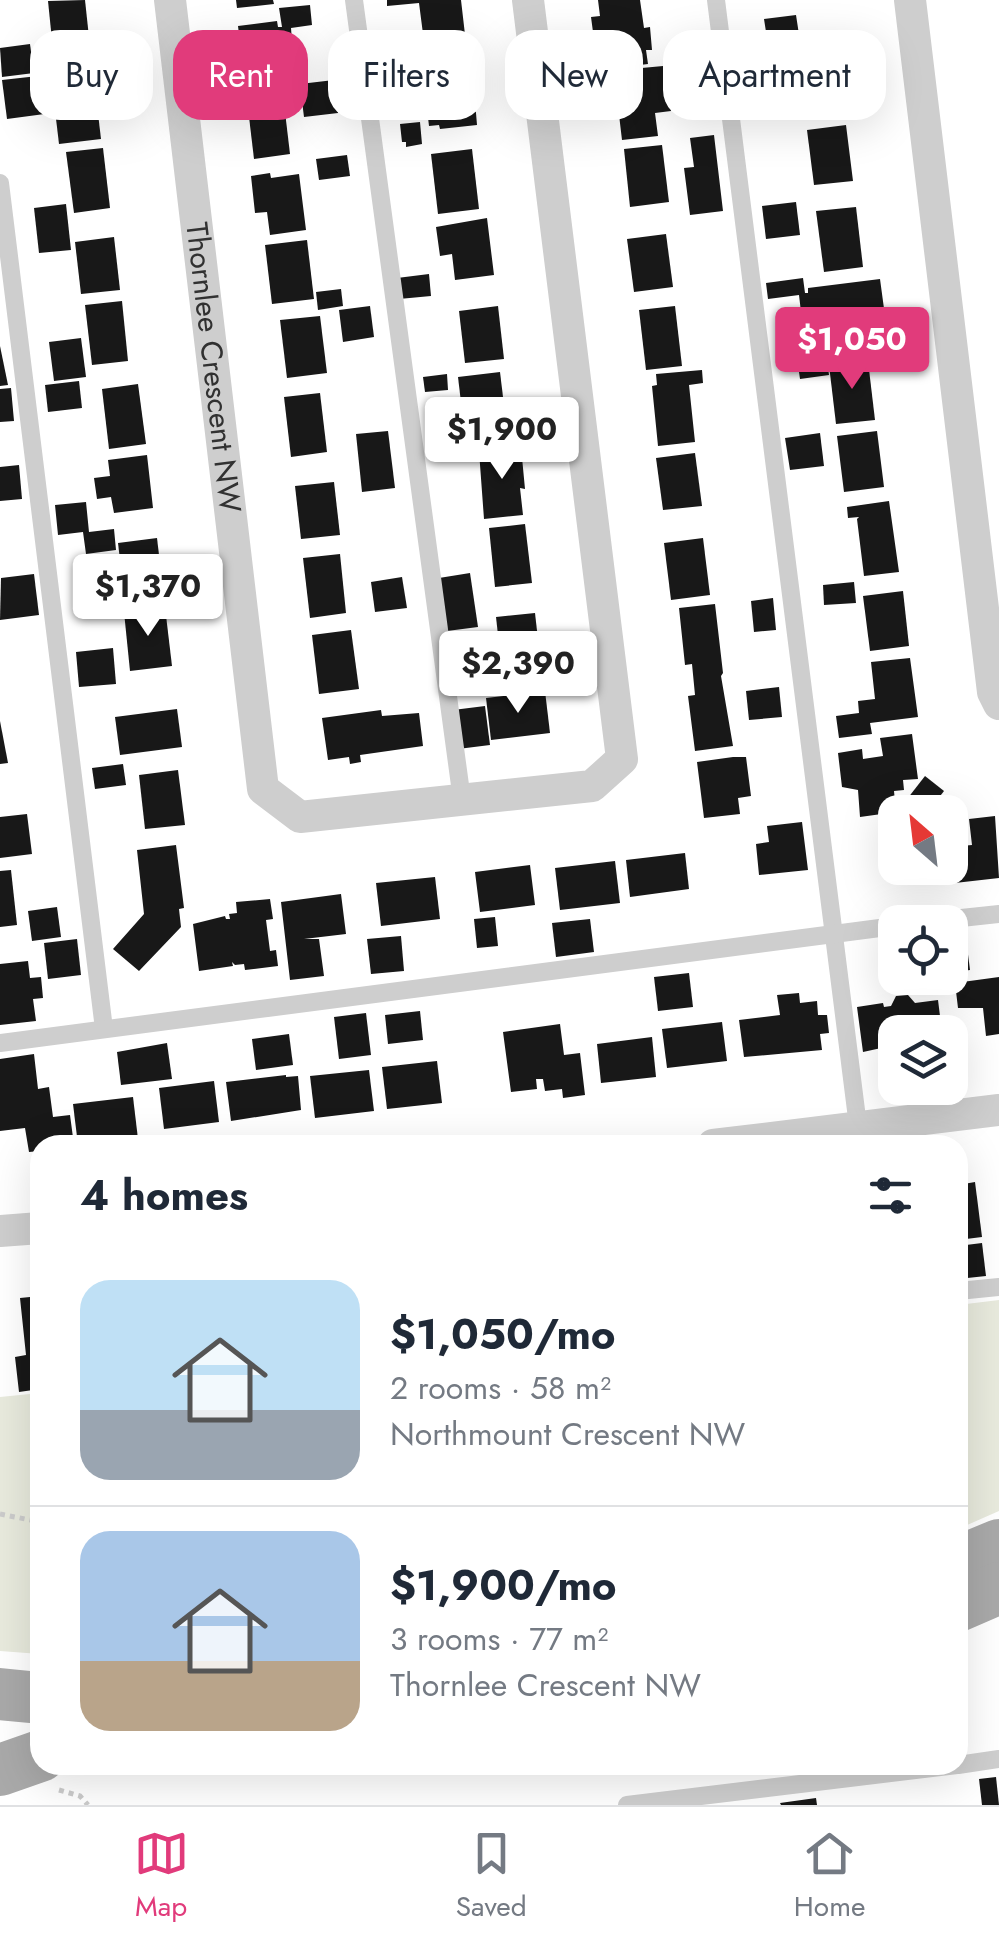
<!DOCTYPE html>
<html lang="en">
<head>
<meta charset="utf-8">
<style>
	body { margin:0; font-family:Jost,sans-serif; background:#f2f2f3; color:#1f2937; height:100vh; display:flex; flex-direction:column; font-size:38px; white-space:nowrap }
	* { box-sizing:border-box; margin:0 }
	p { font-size:32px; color:#747a83 }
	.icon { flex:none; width:55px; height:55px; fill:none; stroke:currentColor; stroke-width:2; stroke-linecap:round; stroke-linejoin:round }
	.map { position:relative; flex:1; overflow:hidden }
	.sheet { position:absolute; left:30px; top:1135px; width:938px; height:640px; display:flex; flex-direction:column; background:#fff; border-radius:30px; box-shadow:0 10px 40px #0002 }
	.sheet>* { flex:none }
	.guide { position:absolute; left:30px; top:30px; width:940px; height:90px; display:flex; gap:20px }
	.needle { width:65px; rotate:332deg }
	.fabs { position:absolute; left:878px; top:795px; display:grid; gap:20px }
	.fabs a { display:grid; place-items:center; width:90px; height:90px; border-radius:20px; background:#fff; box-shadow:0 10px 40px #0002; font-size:50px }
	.price { position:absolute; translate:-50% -85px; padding:0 22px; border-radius:10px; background:#fff; color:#222; font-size:32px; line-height:65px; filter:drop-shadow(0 2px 5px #0008) }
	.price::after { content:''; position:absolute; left:50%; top:60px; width:30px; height:22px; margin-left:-15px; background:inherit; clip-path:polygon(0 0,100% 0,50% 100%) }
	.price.active { background:#e13b7b; color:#fff }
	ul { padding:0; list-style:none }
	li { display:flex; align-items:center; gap:30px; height:250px; padding:0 50px }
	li+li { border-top:2px solid #e0e1e3 }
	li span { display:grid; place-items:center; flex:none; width:280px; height:200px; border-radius:30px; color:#555 }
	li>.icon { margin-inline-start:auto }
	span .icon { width:120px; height:120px; fill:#fffc; stroke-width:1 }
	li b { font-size:42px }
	h2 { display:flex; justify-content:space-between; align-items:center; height:120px; padding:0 50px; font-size:42px }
	.tag { padding:0 35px; border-radius:30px; background:#fff; box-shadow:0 10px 40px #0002; font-size:35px; line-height:90px }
	.tag.active { background:#e13b7b; color:#fff }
	.tabs { display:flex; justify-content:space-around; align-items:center; height:140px; border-top:2px solid #e0e1e3; background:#fff; font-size:28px; color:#747a83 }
	.tabs a { display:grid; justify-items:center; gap:5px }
	.tabs .active { color:#e13b7b }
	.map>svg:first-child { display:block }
	.green { fill:#e8eadd }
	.building { fill:#181818 }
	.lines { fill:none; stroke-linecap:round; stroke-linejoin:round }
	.path { stroke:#cbcbcb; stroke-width:5; stroke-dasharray:5 5; stroke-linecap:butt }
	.lane { stroke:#cecece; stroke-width:18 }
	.street { stroke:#cecece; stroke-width:32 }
	.primary { stroke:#a9a9a9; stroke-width:52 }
	.labels { text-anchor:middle; stroke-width:10; stroke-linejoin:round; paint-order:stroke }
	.street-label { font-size:30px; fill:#313131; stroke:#fff }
</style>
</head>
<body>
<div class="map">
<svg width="999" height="1805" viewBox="0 0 999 1805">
	<rect width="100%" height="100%" fill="#fff"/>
	<g class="green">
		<polygon points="999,1300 999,1511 958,1529 958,1305"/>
		<polygon points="40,1393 40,1654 0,1651 0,1397"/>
	</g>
	<g class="building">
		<polygon points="85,0 91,56 54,60 48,1"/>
		<polygon points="236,0 273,0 274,4 237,8"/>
		<polygon points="387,0 461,0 467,52 426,57 419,3 387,6"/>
		<polygon points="598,0 640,0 644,28 650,27 652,50 646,50 648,64 607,69 602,31 593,32 591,17 600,16"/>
		<polygon points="310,5 312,25 291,28 292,41 280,42 284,78 245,83 238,26 277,21 278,27 282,27 279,8"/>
		<polygon points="796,15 800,41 833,37 842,96 800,100 794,49 769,51 764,19"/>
		<polygon points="30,44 34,73 2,77 0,48"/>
		<polygon points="706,62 710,94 670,100 671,111 655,113 658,136 622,140 615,81 632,79 631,69"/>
		<polygon points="472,65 477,125 440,129 439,125 429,126 425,92 438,92 435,69"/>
		<polygon points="47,75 52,113 7,119 2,80"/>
		<polygon points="94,80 101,139 59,144 52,85"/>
		<polygon points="334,80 338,113 304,117 300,84"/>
		<polygon points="283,95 290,154 254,159 247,100"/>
		<polygon points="420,122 422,144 406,147 406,142 402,142 400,124"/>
		<polygon points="846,125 853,181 814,185 807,130"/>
		<polygon points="714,135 723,211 690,215 684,168 694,167 690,138"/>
		<polygon points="662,145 669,202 630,207 624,149"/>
		<polygon points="103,148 110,208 74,213 66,152"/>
		<polygon points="472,149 479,209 438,214 431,154"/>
		<polygon points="347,155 350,176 319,180 316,159"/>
		<polygon points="270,173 271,178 299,174 306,230 270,235 267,212 255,213 251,176"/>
		<polygon points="796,202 800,235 766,239 762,206"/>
		<polygon points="66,204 71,250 39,253 34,208"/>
		<polygon points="856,207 863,267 824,272 816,211"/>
		<polygon points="487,218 494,275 455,280 452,254 440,256 436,227"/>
		<polygon points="666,234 673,287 634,292 627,239"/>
		<polygon points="114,237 120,290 81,294 75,242"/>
		<polygon points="307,240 314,299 272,304 265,245"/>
		<polygon points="429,274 431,296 399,299 397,278"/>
		<polygon points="803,278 805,293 808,293 808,288 880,279 885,316 864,318 867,344 816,350 811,311 801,312 799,295 768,299 766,283"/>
		<polygon points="341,289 343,306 318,310 316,292"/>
		<polygon points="122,301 128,361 92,365 85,305"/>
		<polygon points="370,306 374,337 343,342 339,310"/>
		<polygon points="498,306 504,359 465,363 459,311"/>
		<polygon points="675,306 682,366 646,370 639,310"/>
		<polygon points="320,316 327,373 287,378 280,320"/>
		<polygon points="81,338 86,377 54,381 49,342"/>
		<polygon points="0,346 8,385 0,386"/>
		<polygon points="826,354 829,375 800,379 797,358"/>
		<polygon points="868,361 875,420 836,424 829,365"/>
		<polygon points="702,370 703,383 689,385 695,442 658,446 652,386 657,385 656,374"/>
		<polygon points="500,372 507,430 465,436 458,377"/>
		<polygon points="447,374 448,390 425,392 423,377"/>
		<polygon points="79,381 82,408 48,412 45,385"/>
		<polygon points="138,384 146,444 109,449 102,389"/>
		<polygon points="11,388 14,421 0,422 0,389"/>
		<polygon points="320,393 327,452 291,457 284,397"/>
		<polygon points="388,431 395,488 362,492 356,434"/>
		<polygon points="877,431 884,487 844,492 837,436"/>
		<polygon points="820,433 824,466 790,470 785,438"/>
		<polygon points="521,447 525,489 520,488 523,515 484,519 479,451"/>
		<polygon points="695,453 702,506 663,510 656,458"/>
		<polygon points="147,455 153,508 114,513 111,497 97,499 94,478 110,476 108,460"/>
		<polygon points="19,465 22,499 0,501 0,467"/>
		<polygon points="334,482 340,535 301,539 295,486"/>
		<polygon points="889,501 899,572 864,576 857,519 859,517 848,518 847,507"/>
		<polygon points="86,502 89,532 114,529 116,550 86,554 83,532 58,535 55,505"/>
		<polygon points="525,524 532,583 495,587 489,528"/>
		<polygon points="157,538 164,597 125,602 118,543"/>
		<polygon points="703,538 710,595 671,600 664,543"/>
		<polygon points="340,554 346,613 310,618 303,558"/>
		<polygon points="470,573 478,627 447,631 439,578"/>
		<polygon points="34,574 39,615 0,620 1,578"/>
		<polygon points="402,577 407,608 375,612 371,582"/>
		<polygon points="854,582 856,603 824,605 823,585"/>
		<polygon points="903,591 909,646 870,651 863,596"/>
		<polygon points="773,598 776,630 754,632 751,601"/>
		<polygon points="715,604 723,673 721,676 733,746 695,751 688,696 695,695 692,664 685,665 679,608"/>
		<polygon points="165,607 172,666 130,671 124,612"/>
		<polygon points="535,613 541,666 502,671 496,617"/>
		<polygon points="351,630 359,689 319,694 312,635"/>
		<polygon points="113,648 116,684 79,687 76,652"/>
		<polygon points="910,658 918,717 870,723 872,734 839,738 836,716 859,713 858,701 875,699 871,662"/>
		<polygon points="779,687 782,717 749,720 746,691"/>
		<polygon points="545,691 550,733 491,740 486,698"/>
		<polygon points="485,706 490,745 458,749 453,710"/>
		<polygon points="177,709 182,747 120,755 115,717"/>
		<polygon points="381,710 382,716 419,713 423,746 360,755 361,762 350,764 349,757 328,760 322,718"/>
		<polygon points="0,721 8,763 0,764"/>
		<polygon points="912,734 918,779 903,780 904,790 894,791 896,812 860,817 858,790 842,787 838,753 862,749 863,759 883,756 880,738"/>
		<polygon points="733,757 746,757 751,796 738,798 740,814 704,818 697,762"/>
		<polygon points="123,764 126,785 95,789 92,768"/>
		<polygon points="178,770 185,825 145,829 139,775"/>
		<polygon points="925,776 944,791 928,812 897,812"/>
		<polygon points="27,814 32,854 0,858 0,817"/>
		<polygon points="995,816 999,878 946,884 944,868 950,868 950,847 972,845 969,819"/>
		<polygon points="802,822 808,870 759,875 756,844 769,842 767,826"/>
		<polygon points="176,845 184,908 179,909 181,927 139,971 113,949 144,914 137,850"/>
		<polygon points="685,853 689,889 630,897 626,860"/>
		<polygon points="895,860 895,868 926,868 913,884 890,867"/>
		<polygon points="615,861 620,903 560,910 555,868"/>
		<polygon points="530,865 535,905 480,912 475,872"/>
		<polygon points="11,870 17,925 0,927 0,871"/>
		<polygon points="435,877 440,919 381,926 376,883"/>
		<polygon points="341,894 346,934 304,939 319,939 324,976 290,980 281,902"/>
		<polygon points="270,899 273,919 266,920 270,951 276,950 278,966 245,970 244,964 235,965 232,962 233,966 199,971 193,924 225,916 226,919 230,919 229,914 237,913 236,902"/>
		<polygon points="57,907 61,937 32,941 28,911"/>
		<polygon points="495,917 498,946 477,948 474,919"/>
		<polygon points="590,919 594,952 556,957 552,923"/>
		<polygon points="401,936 404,971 371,974 367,939"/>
		<polygon points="77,939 81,975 48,979 44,943"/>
		<polygon points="966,939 970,970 950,973 950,941"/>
		<polygon points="28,961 30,978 41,977 43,998 33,999 36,1021 0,1025 0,964"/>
		<polygon points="689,973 693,1007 658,1011 654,977"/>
		<polygon points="999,977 999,1034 986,1036 983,1008 958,1008 955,983"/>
		<polygon points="799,993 800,1003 817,1001 818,1015 827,1015 829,1033 820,1034 822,1050 744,1057 739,1020 780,1015 777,995"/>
		<polygon points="908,995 915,1003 938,1000 942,1032 895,1032 895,1045 863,1052 857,1007 883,1003 884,1007 891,1006 896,996"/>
		<polygon points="420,1011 423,1040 388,1044 385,1015"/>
		<polygon points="366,1013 371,1055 339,1059 334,1017"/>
		<polygon points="722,1022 727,1061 667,1068 662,1029"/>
		<polygon points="560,1024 564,1055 580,1053 585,1095 563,1098 562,1089 545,1091 543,1079 536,1079 537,1089 511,1092 503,1032"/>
		<polygon points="289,1034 293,1065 256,1070 252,1039"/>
		<polygon points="652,1037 656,1077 601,1083 597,1044"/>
		<polygon points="167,1043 172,1079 121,1085 117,1052"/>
		<polygon points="34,1054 38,1089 49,1087 53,1117 70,1115 74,1145 40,1145 40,1151 29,1152 25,1128 0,1131 0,1059"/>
		<polygon points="437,1061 442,1103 387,1109 382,1067"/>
		<polygon points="369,1070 374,1111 315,1118 310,1076"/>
		<polygon points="286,1075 286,1077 298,1076 301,1110 231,1121 226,1082"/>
		<polygon points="214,1081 219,1122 164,1129 159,1088"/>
		<polygon points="133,1097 138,1139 78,1145 73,1104"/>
		<polygon points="975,1182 982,1237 958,1240 958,1185"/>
		<polygon points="982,1243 986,1276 958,1279 958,1246"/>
		<polygon points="40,1296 40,1389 19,1392 15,1357 26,1355 20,1298"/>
		<polygon points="996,1777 999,1805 982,1805 979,1779"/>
		<polygon points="816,1798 817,1805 781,1805 780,1803"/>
	</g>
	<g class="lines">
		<g class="path">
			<polyline points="0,1514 40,1522"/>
			<polyline points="59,1790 80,1796 88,1805"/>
		</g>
		<g class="lane">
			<polyline points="354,0 462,800"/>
			<polyline points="716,0 858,1126"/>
			<polyline points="0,183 104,1029"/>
			<polyline points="924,922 999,914"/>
			<polyline points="0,1043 895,926"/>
			<polyline points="958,1291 999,1287"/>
			<polyline points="958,1765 999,1759"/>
			<polyline points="627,1805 957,1765"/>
		</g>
		<g class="street">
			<path id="s1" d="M170,0L263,789L300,817L592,786L622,759L528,0"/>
			<polyline points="910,0 993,692 999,704"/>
			<polyline points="713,1145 999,1110"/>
			<polyline points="0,1231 40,1228"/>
		</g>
		<g class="primary">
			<polyline points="958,1562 999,1545"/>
			<polyline points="958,1606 999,1588"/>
			<polyline points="0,1694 40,1698"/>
			<polyline points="0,1770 40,1756"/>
		</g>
	</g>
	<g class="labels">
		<g class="street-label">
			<text dy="10" stroke="none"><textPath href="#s1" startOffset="370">Thornlee Crescent NW</textPath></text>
		</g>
	</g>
</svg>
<div class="fabs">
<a><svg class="needle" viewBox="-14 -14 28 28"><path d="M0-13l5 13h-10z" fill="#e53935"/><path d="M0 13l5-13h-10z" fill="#747a83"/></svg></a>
<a><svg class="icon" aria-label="locate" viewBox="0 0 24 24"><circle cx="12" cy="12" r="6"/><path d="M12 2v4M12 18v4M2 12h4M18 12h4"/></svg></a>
<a><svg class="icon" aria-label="layers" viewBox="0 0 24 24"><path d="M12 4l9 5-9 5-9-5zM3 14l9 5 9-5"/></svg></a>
</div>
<b class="price active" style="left:852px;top:392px">$1,050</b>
<b class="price" style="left:502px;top:482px">$1,900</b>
<b class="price" style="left:148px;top:639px">$1,370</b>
<b class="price" style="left:518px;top:716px">$2,390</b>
<div class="guide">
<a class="tag">Buy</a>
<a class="tag active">Rent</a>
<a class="tag">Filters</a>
<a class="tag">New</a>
<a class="tag">Apartment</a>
</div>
<section class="sheet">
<h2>4 homes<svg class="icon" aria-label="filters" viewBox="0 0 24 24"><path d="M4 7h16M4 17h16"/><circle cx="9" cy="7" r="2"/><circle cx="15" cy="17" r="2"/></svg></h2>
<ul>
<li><span style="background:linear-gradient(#bfe0f5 65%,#9aa5b1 0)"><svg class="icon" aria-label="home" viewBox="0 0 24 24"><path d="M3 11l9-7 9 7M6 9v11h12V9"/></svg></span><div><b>$1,050/mo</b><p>2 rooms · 58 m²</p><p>Northmount Crescent NW</p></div></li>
<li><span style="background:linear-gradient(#a9c7e8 65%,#b9a48a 0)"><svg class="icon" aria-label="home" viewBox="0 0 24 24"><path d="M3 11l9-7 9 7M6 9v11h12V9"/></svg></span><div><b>$1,900/mo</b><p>3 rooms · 77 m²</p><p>Thornlee Crescent NW</p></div></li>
</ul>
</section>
</div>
<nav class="tabs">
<a class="active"><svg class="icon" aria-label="map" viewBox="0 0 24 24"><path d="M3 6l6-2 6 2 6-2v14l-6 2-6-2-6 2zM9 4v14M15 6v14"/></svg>Map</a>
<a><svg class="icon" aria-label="saved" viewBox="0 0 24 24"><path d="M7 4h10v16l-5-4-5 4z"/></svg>Saved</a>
<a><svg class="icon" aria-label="home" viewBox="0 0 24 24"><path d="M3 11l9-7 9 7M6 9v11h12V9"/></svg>Home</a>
</nav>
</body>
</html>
